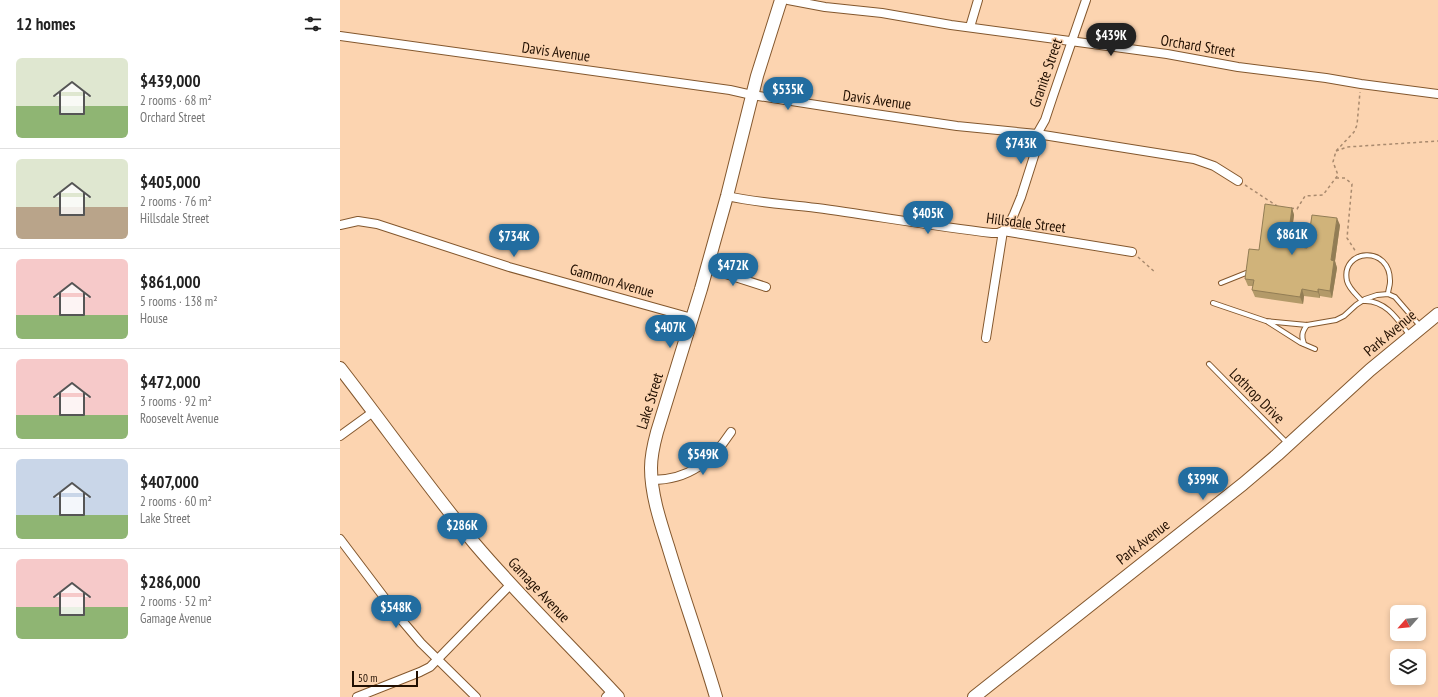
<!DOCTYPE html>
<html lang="en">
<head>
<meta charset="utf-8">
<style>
	body { margin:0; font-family:"PT Sans Narrow",sans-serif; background:#f2f2f2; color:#222; height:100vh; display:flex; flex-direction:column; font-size:15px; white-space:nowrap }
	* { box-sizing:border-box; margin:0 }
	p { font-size:13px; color:#767676 }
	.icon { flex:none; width:22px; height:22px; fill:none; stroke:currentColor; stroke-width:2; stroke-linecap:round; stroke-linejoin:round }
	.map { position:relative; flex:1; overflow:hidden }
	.details { display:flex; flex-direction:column; background:#fff; width:340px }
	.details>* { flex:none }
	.needle { width:26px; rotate:243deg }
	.fabs { position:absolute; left:1050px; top:605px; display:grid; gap:8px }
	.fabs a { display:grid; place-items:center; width:36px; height:36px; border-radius:6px; background:#fff; box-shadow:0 2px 6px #0003; font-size:20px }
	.scale { position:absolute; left:12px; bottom:10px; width:66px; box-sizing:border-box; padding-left:4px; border:2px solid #210f01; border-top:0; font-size:11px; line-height:14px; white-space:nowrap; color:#210f01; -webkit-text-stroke:3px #fcd4b0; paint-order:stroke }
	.price { position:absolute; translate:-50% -34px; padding:0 9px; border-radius:14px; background:#226da0; color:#fff; font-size:13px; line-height:26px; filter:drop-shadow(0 1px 2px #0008) }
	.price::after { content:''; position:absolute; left:50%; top:24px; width:12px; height:9px; margin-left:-6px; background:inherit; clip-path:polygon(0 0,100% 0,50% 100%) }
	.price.on { background:#222; color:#fff }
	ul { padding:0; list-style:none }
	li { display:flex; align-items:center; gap:12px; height:100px; padding:0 16px }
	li+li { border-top:1px solid #e0e0e0 }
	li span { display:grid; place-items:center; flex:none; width:112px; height:80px; border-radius:6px; color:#555 }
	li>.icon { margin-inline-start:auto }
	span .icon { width:48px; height:48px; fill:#fffc; stroke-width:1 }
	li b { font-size:17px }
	h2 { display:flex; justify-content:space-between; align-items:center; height:48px; padding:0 16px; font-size:17px }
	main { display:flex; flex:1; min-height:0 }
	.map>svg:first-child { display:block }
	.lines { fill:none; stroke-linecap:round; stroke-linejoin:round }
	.lane-casing { stroke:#83572d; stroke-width:6 }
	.street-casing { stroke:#83572d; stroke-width:10 }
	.secondary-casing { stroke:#83572d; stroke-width:14 }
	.path { stroke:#a98a6e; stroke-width:1.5; stroke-dasharray:3 3; stroke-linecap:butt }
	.lane { stroke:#fff; stroke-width:4 }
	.street { stroke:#fff; stroke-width:8 }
	.secondary { stroke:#fff; stroke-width:12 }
	.wall { fill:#b39a69 }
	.shaded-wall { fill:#927d55 }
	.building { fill:#d0b37a; stroke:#927d55 }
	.labels { text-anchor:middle; stroke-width:3; stroke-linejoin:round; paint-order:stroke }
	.street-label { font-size:15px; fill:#210f01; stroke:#fcd4b0 }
</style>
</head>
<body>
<main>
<section class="details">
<h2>12 homes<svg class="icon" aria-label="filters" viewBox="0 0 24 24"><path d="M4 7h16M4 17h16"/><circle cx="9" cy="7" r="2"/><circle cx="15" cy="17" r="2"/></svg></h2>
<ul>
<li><span style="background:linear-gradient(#dfe7d0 60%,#8fb573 0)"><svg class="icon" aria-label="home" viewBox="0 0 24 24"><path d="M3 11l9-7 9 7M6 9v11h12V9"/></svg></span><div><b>$439,000</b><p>2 rooms · 68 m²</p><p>Orchard Street</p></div></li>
<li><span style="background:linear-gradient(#dfe7d0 60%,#b9a48a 0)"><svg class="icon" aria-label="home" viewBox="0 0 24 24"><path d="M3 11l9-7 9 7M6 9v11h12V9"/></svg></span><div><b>$405,000</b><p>2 rooms · 76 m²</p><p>Hillsdale Street</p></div></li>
<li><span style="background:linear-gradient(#f6c9c9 70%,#8fb573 0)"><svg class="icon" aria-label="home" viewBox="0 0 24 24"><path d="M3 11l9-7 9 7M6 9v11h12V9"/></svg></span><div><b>$861,000</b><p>5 rooms · 138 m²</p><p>House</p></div></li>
<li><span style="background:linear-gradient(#f6c9c9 70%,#8fb573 0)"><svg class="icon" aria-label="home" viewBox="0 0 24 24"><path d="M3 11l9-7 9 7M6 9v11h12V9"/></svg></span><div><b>$472,000</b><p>3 rooms · 92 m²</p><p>Roosevelt Avenue</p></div></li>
<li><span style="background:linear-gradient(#c9d6e8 70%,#8fb573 0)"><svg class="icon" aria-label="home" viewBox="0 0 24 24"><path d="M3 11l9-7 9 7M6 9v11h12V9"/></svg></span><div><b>$407,000</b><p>2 rooms · 60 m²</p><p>Lake Street</p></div></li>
<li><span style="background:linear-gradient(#f6c9c9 60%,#8fb573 0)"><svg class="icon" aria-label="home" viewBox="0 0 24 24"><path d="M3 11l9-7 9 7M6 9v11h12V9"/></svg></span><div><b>$286,000</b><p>2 rooms · 52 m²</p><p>Gamage Avenue</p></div></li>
</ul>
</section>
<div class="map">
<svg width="1098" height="697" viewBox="0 0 1098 697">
	<rect width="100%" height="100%" fill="#fcd4b0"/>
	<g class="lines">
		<g class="lane-casing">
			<g id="lane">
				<polyline points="881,283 906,273"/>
				<path d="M1022,301C1017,295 1009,289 1007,281C1000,249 1051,244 1050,282C1050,286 1048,290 1048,294"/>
				<path d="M1024,301C1046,300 1058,320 1070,336"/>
				<polyline points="873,303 926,321 967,325 996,320 1004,316 1016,305 1025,299 1037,295 1048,294 1055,297 1081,327"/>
				<polyline points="928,322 961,343 975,349"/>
				<path d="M964,344C961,336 962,332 967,325"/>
				<polyline points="869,364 948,444"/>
			</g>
		</g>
		<g class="street-casing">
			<g id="street">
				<polyline points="448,0 485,7 542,13 611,25 827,54 898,67 986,78 1021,84 1098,94"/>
				<polyline points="630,27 638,0"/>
				<polyline points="0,36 390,90 412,95 535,114 617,126 697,134 854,159 874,166 898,181"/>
				<path d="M387,196C417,203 447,204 477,208C535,216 593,226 652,233H658L663,231L792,252"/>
				<polyline points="0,225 18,221 37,224 169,267 352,318"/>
				<polyline points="367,268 426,287"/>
				<polyline points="646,338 663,231 669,224 674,214 681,197 695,153 697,134 705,120 713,96 746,0"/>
				<polyline points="0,436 33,412"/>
				<path d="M312,480C349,480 372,461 391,432"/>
				<polyline points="0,539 59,617 81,643 136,697"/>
				<polyline points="17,697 80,672 90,667 171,584"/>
				<polyline points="266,697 272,691"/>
			</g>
		</g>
		<g class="secondary-casing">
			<g id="secondary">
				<path d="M0,368C45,426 88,487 135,544C180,597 231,646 278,697"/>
				<path d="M376,697C361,646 343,596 328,546C320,521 311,494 311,468C311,456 314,443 317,432L361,289L387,196L417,76L441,0"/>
				<polyline points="634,697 903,484 937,455 1030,370 1098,314"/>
			</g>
		</g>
		<g class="path">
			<polyline points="996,151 1007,147 1098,141"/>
			<polyline points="996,178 1005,178 1012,184 1007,238 1016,252"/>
			<polyline points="905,185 937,206"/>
			<polyline points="951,208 957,209 965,196 983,195 998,175 993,162 996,151 1014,132 1017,125 1020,92"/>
			<polyline points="798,257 816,273"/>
		</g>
		<use href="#lane" class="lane"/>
		<use href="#street" class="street"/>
		<use href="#secondary" class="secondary"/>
	</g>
	<polygon class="wall" points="952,208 954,215 950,246 967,248 1000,225 995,261 997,268 992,298 980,296 980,298 964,296 963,304 915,297 912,290 913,286 908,286 905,279"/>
	<g class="shaded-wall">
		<polygon points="952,208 954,215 949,252 947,245"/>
		<polygon points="997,218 1000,225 995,261 997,268 992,298 990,291 991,260"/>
		<polygon points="962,289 964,296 963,304 960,297"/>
		<polygon points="978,289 980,296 980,298 978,292"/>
	</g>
	<polygon class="building" points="925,204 952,208 947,245 967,248 972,215 997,218 991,260 994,261 990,291 978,289 978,292 962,289 960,297 912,290 914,280 905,279 909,249 919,250"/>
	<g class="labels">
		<g class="street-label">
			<text transform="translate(858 46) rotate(9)" y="5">Orchard Street</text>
			<text transform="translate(216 52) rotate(8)" y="5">Davis Avenue</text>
			<text transform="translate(706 73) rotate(-71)" y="5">Granite Street</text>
			<text transform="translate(537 100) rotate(8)" y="5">Davis Avenue</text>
			<text transform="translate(686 223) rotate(7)" y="5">Hillsdale Street</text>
			<text transform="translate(272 281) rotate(16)" y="5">Gammon Avenue</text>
			<text transform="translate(1050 333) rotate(-40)" y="5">Park Avenue</text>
			<text transform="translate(917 396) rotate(45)" y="5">Lothrop Drive</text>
			<text transform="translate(310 401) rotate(-73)" y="5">Lake Street</text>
			<text transform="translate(803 542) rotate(-38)" y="5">Park Avenue</text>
			<text transform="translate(199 590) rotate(47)" y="5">Gamage Avenue</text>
		</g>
	</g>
</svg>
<div class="fabs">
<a><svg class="needle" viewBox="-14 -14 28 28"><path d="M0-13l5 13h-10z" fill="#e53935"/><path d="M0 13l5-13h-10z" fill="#767676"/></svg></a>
<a><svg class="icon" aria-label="layers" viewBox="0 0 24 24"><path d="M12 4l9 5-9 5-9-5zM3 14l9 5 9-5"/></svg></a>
</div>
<div class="scale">50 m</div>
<b class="price on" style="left:771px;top:57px">$439K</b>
<b class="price" style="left:448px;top:111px">$535K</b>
<b class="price" style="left:681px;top:165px">$743K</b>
<b class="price" style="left:588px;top:235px">$405K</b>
<b class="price" style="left:952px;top:256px">$861K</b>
<b class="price" style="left:174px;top:258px">$734K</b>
<b class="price" style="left:393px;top:287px">$472K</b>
<b class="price" style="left:330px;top:349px">$407K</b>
<b class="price" style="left:363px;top:476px">$549K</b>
<b class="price" style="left:863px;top:501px">$399K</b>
<b class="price" style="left:122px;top:547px">$286K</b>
<b class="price" style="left:56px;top:629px">$548K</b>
</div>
</main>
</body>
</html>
